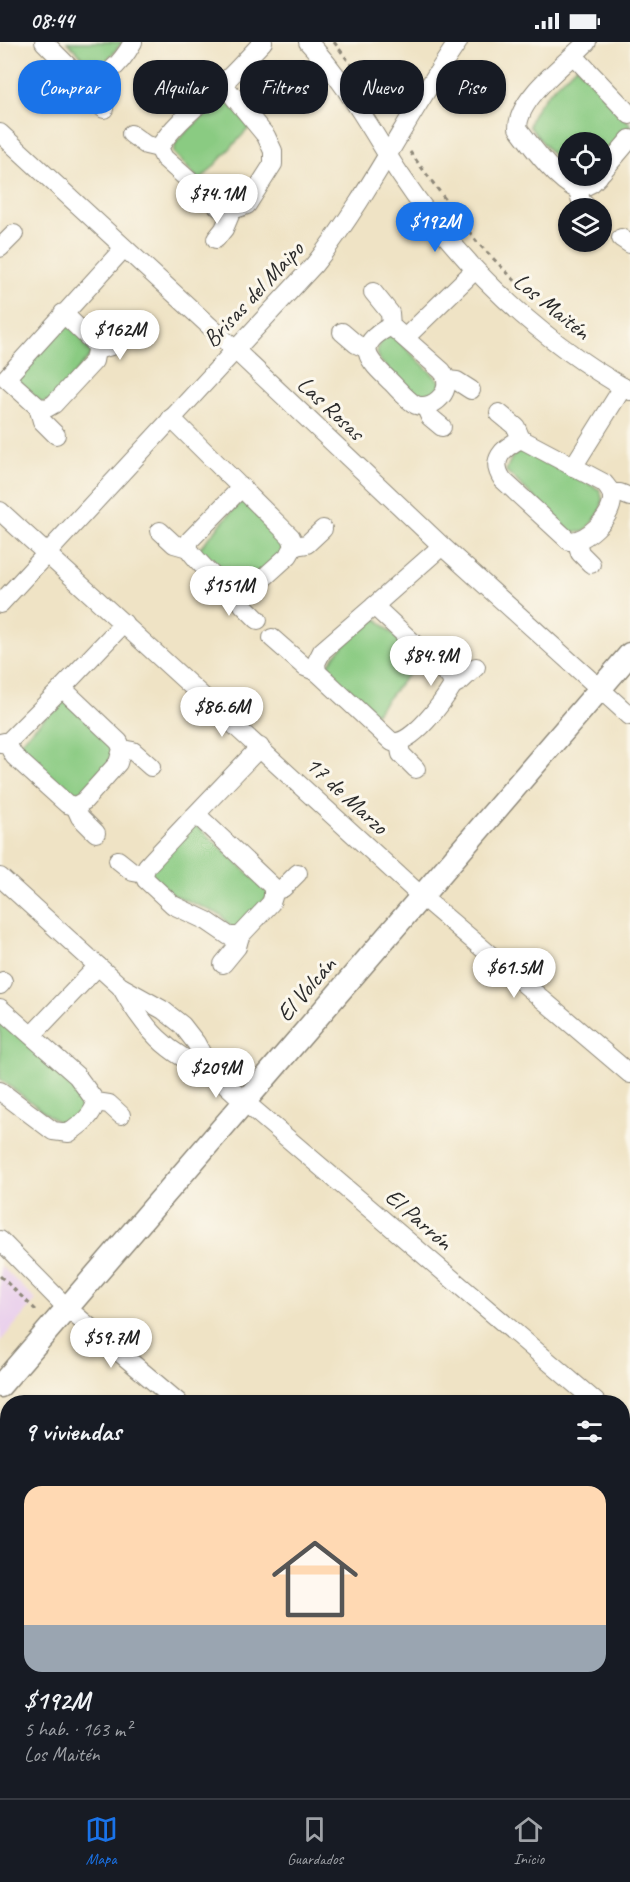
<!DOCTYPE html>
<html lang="es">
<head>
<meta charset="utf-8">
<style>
	body { margin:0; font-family:Caveat,sans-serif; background:#242831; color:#f1f3f6; height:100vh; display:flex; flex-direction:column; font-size:22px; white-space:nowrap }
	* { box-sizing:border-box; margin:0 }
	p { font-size:20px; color:#9ea1a6 }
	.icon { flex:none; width:33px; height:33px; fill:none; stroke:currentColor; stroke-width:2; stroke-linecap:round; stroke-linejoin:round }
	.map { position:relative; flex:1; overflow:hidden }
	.details { position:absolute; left:0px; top:1353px; width:630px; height:404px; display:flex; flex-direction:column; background:#171b24; border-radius:24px 24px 0 0; box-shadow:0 2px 4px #0004 }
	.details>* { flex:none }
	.hud { position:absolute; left:18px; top:18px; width:594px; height:54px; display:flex; gap:12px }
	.tools { position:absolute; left:558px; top:90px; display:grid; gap:12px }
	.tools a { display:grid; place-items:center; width:54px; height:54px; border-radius:50%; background:#171b24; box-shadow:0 2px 4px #0004; font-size:30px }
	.price { position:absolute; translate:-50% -51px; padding:0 14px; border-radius:21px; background:#fff; color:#222; font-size:20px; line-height:39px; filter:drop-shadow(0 2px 3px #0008) }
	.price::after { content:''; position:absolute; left:50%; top:36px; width:18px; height:14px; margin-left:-9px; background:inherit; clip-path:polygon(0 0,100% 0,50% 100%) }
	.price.current { background:#1a73e8; color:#fff }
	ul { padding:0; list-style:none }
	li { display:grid; align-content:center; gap:12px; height:318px; padding:0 24px }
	li span { display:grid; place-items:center; height:186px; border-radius:18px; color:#555 }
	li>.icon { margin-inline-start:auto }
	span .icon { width:108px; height:108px; fill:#fffc; stroke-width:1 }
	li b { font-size:26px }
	h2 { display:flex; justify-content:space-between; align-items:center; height:72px; padding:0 24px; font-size:26px }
	.tag { padding:0 21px; border-radius:24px; background:#171b24; box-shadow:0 2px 4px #0004; font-size:21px; line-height:54px }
	.tag.current { background:#1a73e8; color:#fff }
	.status { display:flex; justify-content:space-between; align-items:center; height:42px; padding:0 30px; background:#171b24; direction:ltr }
	.status svg { height:16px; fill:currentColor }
	.menu { display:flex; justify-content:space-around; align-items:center; height:84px; border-top:2px solid #363941; background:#171b24; font-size:16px; color:#9ea1a6 }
	.menu a { display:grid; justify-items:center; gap:3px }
	.menu .current { color:#1a73e8 }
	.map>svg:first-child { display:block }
	.built { fill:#ead1ec }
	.green { fill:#8acb82; stroke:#5a7b56; stroke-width:1.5 }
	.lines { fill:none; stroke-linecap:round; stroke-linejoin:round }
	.minor-casing { stroke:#8d8778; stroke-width:20 }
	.tertiary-casing { stroke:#8d8778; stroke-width:25 }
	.path { stroke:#8d8778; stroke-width:3; stroke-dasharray:4.5 4.5; stroke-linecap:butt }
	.minor { stroke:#fff; stroke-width:18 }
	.tertiary { stroke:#fff; stroke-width:22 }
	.labels { text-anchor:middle; stroke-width:6; stroke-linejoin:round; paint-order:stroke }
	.street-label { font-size:24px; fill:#2b2b2b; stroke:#fbf7ec }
</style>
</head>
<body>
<div class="status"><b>08:44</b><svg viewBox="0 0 49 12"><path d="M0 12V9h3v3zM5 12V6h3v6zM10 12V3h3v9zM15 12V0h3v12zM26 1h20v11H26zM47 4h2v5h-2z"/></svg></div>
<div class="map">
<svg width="630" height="1756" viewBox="0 0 630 1756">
	<rect width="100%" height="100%" fill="#fbf7ec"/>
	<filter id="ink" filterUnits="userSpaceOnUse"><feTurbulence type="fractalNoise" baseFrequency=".0167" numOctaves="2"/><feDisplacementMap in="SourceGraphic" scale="12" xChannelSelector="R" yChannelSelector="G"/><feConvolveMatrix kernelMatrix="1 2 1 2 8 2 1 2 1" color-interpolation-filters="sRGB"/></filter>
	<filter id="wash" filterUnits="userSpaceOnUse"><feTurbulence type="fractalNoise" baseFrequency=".008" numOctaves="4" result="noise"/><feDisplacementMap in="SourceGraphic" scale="24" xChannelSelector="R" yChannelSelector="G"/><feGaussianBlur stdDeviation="1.35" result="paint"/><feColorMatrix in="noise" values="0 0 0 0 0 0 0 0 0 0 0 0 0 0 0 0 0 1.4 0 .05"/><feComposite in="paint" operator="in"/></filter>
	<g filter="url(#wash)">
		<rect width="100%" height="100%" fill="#efe3c5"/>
		<polygon class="built" points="0,1223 36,1258 0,1300"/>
		<g class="green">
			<polygon points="67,0 123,0 101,25 91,24"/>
			<path d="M577,24L630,82C629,97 612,112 602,122V100H568V132L529,84C534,60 559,41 577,24Z"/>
			<polygon points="223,55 250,85 200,139 173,110 177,99"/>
			<polygon points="66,280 95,308 52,358 41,361 13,334"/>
			<polygon points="391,292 442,341 431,356 419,355 380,319 377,310 381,298"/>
			<path d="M526,407L600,448C607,467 596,476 584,490H571L506,429C510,418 513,409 526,407Z"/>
			<polygon points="242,458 285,500 287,510 240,546 197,509"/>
			<path d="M376,576L420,618L374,673L326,627C337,606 358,591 376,576Z"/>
			<polygon points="64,657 123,714 77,762 13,707"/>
			<polygon points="193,780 271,852 236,891 221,873 174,853 147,830"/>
			<polygon points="0,974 86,1056 86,1065 77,1076 64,1083 52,1076 0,1037"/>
		</g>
	</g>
	<g filter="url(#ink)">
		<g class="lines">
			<g class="minor-casing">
				<g id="minor">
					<path d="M44,0L82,38C106,40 122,20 133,0"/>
					<path d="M308,0C345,39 370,86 399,131C459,221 536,296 630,349"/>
					<path d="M587,0C566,22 518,55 518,86C533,106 556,138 578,148L592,141L599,134"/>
					<polyline points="574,14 630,73"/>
					<polyline points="82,38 88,50 104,67"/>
					<path d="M223,42L266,94L273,109V122L247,163L232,168L220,166L164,116L159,106C174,81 199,63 221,43C236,30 249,14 263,0"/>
					<polyline points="0,91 216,290 442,504 630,674"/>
					<polyline points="131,92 146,103 159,106"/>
					<polyline points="602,130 630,97"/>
					<polyline points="578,148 581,159 588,166"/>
					<polyline points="621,196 630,202"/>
					<polyline points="216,197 224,187 232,168"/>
					<polyline points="0,206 14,192"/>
					<polyline points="373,250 390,271 391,284"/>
					<polyline points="63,271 94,301 96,308 94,319 54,362 47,366 38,365 6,336 124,206"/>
					<path d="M391,284L442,329C444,332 446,335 446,338C449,353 431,368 416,363C408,359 399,348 392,341C368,318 352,304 391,284Z"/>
					<polyline points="342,290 356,302 367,307"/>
					<polyline points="406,295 475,228"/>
					<polyline points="96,308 111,304 122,292"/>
					<polyline points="447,338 457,339 471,348"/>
					<polyline points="425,364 430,375 442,385"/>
					<polyline points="38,365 42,379 56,393"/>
					<polyline points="499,371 516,385 521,397"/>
					<path d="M171,376L291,495L294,504L289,513L248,550C246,550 240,551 239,551C224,548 196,518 188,506L190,498L242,445"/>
					<path d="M521,397L604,441C608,446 613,451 612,458C611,476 586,500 569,499L503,438C489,418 503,406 521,397Z"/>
					<polyline points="573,425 623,345"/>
					<polyline points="612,451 620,451 630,455"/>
					<polyline points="0,469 421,854 630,1032"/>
					<polyline points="160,489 174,502 188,506"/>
					<polyline points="577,500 580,511 591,522"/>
					<polyline points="294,504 307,502 323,487"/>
					<polyline points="239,551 243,563 258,578"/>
					<path d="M0,562L314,223C370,153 407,73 458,0"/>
					<path d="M374,564L450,635L453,643C443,660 412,703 392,700L317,630L316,621L322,609Z"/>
					<polyline points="374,564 442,504"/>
					<polyline points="272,596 305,625 317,630"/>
					<polyline points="453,643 461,639 476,625"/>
					<polyline points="9,699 9,705 14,714 67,762 75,764 84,759 118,721 122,707 119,700 62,646"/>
					<polyline points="0,701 9,699 62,646 124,581"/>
					<polyline points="399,701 401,712 416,727"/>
					<polyline points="122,707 133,709 151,725"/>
					<polyline points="75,764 80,775 96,791"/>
					<path d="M196,772L273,845V855L271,861L240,894H229L207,879L173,863L146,838L144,832L147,824C184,784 222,745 260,705"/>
					<polyline points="118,818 133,830 144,832"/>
					<polyline points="0,835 120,944 163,968 182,983 196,1001 211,1029 245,1060 596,1360"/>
					<polyline points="274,849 283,846 298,831"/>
					<polyline points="223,922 237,905 240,894"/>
					<polyline points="0,943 3,939"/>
					<path d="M121,945C144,986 166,1012 211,1029"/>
					<path d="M0,966L77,1034L96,1060C92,1075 81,1082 69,1091L53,1089L0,1049"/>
					<polyline points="32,993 98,924"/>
					<polyline points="96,1060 109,1062 121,1073"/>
					<polyline points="0,1198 67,1266 178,1360"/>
					<polyline points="622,1383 630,1390"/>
					<polyline points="0,1562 8,1569"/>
					<polyline points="622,1740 630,1747"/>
					<polyline points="219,1749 227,1756"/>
				</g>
			</g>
			<g class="tertiary-casing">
				<g id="tertiary">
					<polyline points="0,1344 630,612"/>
					<polyline points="622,1429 630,1421"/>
					<polyline points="342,1756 348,1749"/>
				</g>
			</g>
			<g class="path">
				<polyline points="334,0 362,37"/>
				<polyline points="410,110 477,200 533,257"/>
				<polyline points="0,1234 38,1270"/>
			</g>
			<use href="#minor" class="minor"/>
			<use href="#tertiary" class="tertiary"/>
		</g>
	</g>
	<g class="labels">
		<g class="street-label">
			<text transform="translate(253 252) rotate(-47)" y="8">Brisas del Maipo</text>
			<text transform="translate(552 264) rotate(39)" y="8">Los Maitén</text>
			<text transform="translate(331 366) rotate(43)" y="8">Las Rosas</text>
			<text transform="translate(347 753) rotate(43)" y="8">17 de Marzo</text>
			<text transform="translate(306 947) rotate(-49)" y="8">El Volcán</text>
			<text transform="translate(419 1177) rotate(41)" y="8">El Parrón</text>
		</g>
	</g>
</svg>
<div class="tools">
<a><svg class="icon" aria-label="locate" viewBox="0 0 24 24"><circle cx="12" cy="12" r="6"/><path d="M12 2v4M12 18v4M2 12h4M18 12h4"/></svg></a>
<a><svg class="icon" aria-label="layers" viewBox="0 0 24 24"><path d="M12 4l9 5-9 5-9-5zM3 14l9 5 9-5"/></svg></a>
</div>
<b class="price" style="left:217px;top:183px">$74.1M</b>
<b class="price current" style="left:435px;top:211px">$192M</b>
<b class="price" style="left:120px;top:319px">$162M</b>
<b class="price" style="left:229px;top:575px">$151M</b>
<b class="price" style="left:431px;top:645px">$84.9M</b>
<b class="price" style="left:222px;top:696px">$86.6M</b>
<b class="price" style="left:514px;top:957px">$61.5M</b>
<b class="price" style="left:216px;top:1057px">$209M</b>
<b class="price" style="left:111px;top:1327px">$59.7M</b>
<div class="hud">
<a class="tag current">Comprar</a>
<a class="tag">Alquilar</a>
<a class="tag">Filtros</a>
<a class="tag">Nuevo</a>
<a class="tag">Piso</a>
</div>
<section class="details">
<h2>9 viviendas<svg class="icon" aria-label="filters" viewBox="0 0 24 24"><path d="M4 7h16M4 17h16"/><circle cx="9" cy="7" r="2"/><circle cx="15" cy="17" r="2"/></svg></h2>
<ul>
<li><span style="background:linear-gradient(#ffd9b3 75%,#9aa5b1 0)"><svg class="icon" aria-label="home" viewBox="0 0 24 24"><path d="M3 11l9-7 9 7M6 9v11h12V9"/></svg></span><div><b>$192M</b><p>5 hab. · 163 m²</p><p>Los Maitén</p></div></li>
</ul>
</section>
</div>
<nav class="menu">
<a class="current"><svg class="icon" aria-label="map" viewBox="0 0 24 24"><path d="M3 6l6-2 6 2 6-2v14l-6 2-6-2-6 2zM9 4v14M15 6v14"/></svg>Mapa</a>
<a><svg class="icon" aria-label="saved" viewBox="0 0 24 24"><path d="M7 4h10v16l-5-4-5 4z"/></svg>Guardados</a>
<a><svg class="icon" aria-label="home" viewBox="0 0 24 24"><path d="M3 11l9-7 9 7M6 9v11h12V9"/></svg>Inicio</a>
</nav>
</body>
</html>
